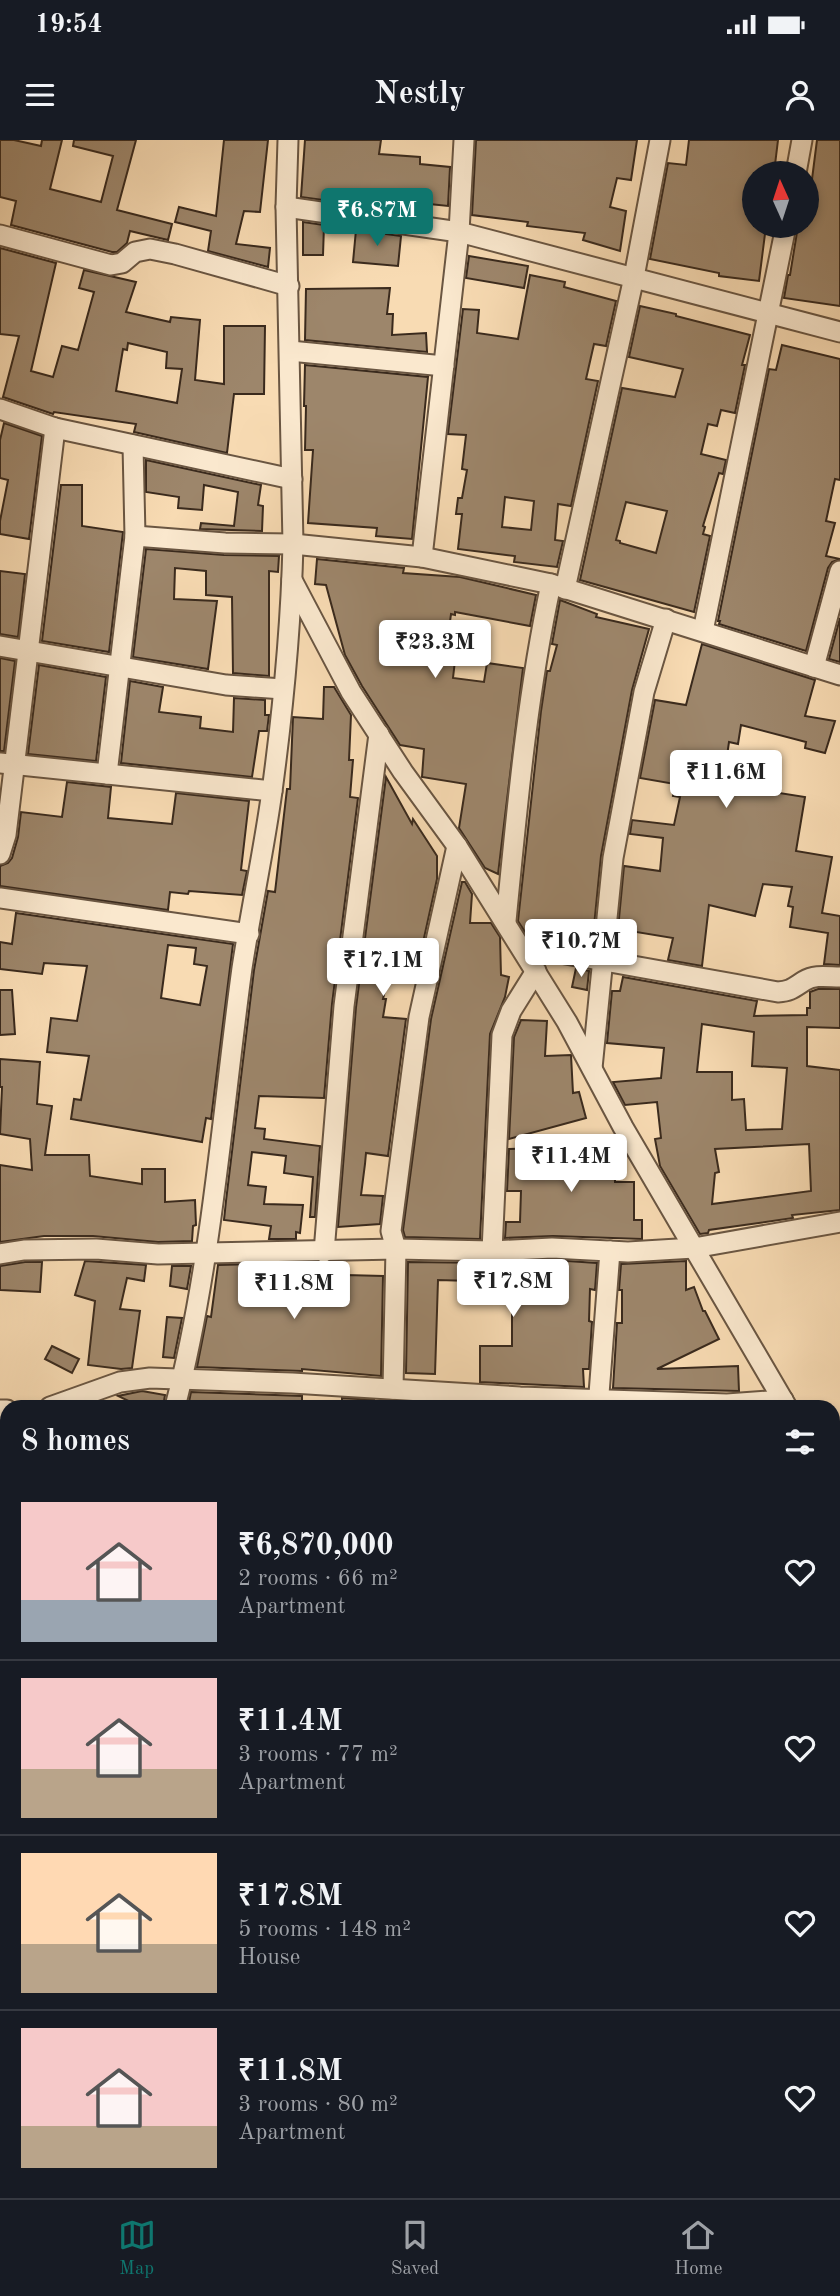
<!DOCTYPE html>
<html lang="en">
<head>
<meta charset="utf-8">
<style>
	body { margin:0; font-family:"Old Standard TT",serif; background:#20242c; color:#f1f3f6; height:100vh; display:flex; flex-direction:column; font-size:26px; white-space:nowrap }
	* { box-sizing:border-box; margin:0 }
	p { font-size:23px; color:#9ea1a6 }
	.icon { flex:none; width:38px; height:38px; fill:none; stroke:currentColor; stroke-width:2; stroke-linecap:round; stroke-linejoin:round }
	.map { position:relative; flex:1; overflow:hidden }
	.drawer { position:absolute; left:0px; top:1260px; width:840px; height:798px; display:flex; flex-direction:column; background:#171b24; border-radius:21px 21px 0 0; box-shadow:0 4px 10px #0003 }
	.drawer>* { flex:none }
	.needle { width:46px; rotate:357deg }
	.controls { position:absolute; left:742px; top:21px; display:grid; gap:14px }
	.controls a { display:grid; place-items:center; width:77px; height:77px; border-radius:50%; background:#171b24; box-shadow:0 4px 10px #0003; font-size:35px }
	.price { position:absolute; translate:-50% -60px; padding:0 16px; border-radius:7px; background:#fff; color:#222; font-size:23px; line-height:46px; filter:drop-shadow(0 2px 4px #0008) }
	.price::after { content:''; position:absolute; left:50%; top:42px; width:21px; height:16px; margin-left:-10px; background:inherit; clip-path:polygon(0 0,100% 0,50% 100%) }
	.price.on { background:#0f766e; color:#fff }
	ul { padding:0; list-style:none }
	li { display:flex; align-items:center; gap:21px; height:175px; padding:0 21px }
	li+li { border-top:2px solid #363941 }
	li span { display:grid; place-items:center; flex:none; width:196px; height:140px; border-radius:0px; color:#555 }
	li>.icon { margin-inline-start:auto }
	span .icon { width:84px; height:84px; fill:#fffc; stroke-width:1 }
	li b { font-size:30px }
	h2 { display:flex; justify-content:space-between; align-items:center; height:84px; padding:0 21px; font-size:30px }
	.status { display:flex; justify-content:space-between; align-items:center; height:49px; padding:0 35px; background:#171b24; direction:ltr }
	.status svg { height:19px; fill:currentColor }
	header { display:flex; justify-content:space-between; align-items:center; height:91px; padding:0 21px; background:#171b24; font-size:32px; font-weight:700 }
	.tab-bar { display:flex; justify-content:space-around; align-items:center; height:98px; border-top:2px solid #363941; background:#171b24; font-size:19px; color:#9ea1a6 }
	.tab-bar a { display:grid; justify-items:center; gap:4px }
	.tab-bar .on { color:#0f766e }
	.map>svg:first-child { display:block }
	.building { fill:#9d866b; stroke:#3a2a1d; stroke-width:2; fill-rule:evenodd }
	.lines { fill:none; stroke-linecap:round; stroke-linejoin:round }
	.street-casing { stroke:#6a5642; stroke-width:23 }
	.secondary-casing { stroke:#3a2a1d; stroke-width:32 }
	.street { stroke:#fae8ce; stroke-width:19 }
	.secondary { stroke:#fae8ce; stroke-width:28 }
</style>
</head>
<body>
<div class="status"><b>19:54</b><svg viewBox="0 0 49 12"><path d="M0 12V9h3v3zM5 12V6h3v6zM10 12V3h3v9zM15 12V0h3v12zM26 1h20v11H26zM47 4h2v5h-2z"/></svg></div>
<header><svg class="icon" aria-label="menu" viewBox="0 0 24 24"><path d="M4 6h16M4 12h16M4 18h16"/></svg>Nestly<svg class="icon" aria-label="person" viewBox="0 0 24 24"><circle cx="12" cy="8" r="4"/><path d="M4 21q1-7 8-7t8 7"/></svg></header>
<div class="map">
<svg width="840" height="2058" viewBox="0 0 840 2058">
	<rect width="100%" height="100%" fill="#f8dbb3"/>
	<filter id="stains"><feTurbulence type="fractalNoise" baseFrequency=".00286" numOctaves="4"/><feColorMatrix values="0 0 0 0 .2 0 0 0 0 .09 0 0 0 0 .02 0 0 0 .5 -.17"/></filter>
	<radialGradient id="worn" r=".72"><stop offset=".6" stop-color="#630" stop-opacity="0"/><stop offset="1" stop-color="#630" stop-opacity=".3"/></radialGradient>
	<g class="building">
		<polygon points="0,0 14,0 41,6 42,0 62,0 50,49 101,62 113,16 73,6 74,0 136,0 117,70 172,84 168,100 130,91 127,103 117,112 112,112 11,85 16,61 0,57"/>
		<polygon points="224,0 268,0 260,72 244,71 236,104 270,108 268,127 208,111 211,91 175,82 179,67 216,76"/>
		<polygon points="305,0 381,0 379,14 420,17 420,24 450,27 448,66 420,63 420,60 389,58 389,69 301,57"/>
		<polygon points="476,0 637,0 631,40 617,38 610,67 626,71 620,111 583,100 585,93 527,86 528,82 472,75"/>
		<polygon points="689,0 778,0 774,33 754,33 754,86 766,86 759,141 719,136 719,133 650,119 668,23 686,25"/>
		<polygon points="817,0 840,0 840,166 784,158 788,135 790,135 798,86 807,86 807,55 810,55"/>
		<polygon points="303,82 324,85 323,115 303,115"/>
		<polygon points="356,90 401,96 398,126 353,122"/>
		<path d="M0,108L56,123L31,231L53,237L62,206L78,210L94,152L79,148L84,130L136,142L126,172L170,182L171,177L200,180L195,240L224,244V186H265L264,254H234L227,313L134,292L136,284L54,272L53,274L3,257L19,196L0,194ZM128,203L167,212L166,228L182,229L177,263L116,251L123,209L127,210Z"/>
		<polygon points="469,116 528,126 524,148 466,138"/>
		<path d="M530,135L565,142L564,147L616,161L606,206L594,204L586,239L598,241L571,366L558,364L555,400L563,401L557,427L514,422L515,416L458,409L462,374H456L458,358H462L467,330L462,329L466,295L448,294L463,169L479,170L477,193L518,199ZM505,357L534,361L531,390L502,387Z"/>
		<polygon points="390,148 387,174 393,174 392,195 426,193 427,212 305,200 306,149"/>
		<path d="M640,166L676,174V176L750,195L742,225H745L735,273L721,270L717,286L708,284L701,314L726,320L723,334L719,333L703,386L705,387L703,394L710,396L694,472L580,440L622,248L675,257L683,229L629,217ZM626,362L667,371L656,413L620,403V401L616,400Z"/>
		<polygon points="782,205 840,219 840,340 835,339 826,381 835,383 826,416 840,419 832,422 828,428 806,511 719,484 720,481 718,481 769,229 776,230"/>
		<polygon points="305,225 428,237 412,399 376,396 377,388 308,383 313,310 305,310 306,266 304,266"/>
		<polygon points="4,283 42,296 29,399 0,394 0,381 8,340 0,338 0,300"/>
		<polygon points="146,320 261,345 258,365 263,366 262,391 200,389 201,383 234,386 238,352 204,345 202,370 178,368 179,357 146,352"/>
		<polygon points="61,345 82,345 82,386 123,392 109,512 42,501"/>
		<polygon points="146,409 224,415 279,416 278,432 269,431 269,536 233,533 232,457 206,455 206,431 175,428 174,459 217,461 208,529 133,517"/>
		<polygon points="317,419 404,428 403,433 460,437 536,455 530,486 455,472 455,475 451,474 446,511 456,512 453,538 484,542 487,523 523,528 498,734 485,728 459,688 466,644 422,637 424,609 400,605 362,546 345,515 326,445 315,444"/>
		<polygon points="0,431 25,434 18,497 0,494"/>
		<polygon points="560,460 597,474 596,477 649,489 632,550 601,716 592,806 527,795 518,781 541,571 547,531 550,531 557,505 552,504"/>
		<polygon points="840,478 840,522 829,519"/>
		<polygon points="702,504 815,540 805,576 835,581 825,613 805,608 806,602 741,585 738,604 729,602 723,644 805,657 796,711 832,717 822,773 840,776 840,825 824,824 828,793 790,787 793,767 788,766 792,747 763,744 755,776 709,765 702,826 668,820 673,798 618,789 624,726 660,731 663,698 630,694 632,680 674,685 680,657 673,656 675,644 640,638 655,560 686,565"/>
		<polygon points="0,518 15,521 4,611 0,611"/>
		<polygon points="39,525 106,537 96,621 28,614"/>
		<polygon points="130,541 163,547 159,572 201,577 200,588 233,592 234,558 265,560 265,575 269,575 267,591 259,591 252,637 121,623"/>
		<polygon points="324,547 334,547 351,575 349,620 353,620 350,657 358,658 332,864 324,958 259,956 255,988 265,989 264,999 320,1006 315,1077 310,1077 313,1037 284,1033 286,1016 252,1012 248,1045 266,1047 264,1064 303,1065 300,1093 296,1092 296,1099 269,1099 271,1086 224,1080 226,1061 254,830 268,751 275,752 287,649 290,649 293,577 323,579"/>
		<polygon points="386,637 412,684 413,679 437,716 437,739 422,807 413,806 409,828 391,824 383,859 386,859 383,877 406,879 388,1016 366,1013 365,1024 361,1055 383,1056 380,1084 338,1087 356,867"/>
		<polygon points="67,642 111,647 108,678 172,684 176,653 249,661 241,730 247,731 242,755 189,751 188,754 170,752 168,770 0,746 0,726 8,723 12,718 18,697 21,672 62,677"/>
		<polygon points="462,742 465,742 472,754 470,783 491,783 500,797 501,835 509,837 505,857 490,894 480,1099 405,1097 403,1090 431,879"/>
		<path d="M16,773L233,804L211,979L206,978L202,1002L71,979L74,959L81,960L89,916L47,912L51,878L77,881L87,826L44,823L42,834L0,829V802L12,804ZM168,805L196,808L194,824L207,826L200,865L161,858Z"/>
		<polygon points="576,828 589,831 587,850 572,847"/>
		<path d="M623,837L757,861L754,876L807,875V868H810V852L818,849H840V888L807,887V926L840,930V1070L792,1075L793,1078L709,1090L708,1093L700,1094L660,1026L655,999L661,998L657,962L625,965L613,942L661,938L664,908L607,903L612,851H620ZM702,884L754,892L752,926L787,928L782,989L746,990L744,959L732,960V932H697ZM809,1004L811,1051L712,1064L715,1033L719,1032L715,1009Z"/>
		<polygon points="0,850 12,850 15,894 0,895"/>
		<polygon points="521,880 547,881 545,916 571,915 573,953 579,952 586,978 509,999 514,897"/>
		<polygon points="0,919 40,922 37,964 52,966 45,1015 89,1015 90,1036 142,1044 142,1029 165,1029 165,1062 195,1060 196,1085 193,1086 192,1101 158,1102 93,1096 44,1096 0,1102 0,1025 32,1030 30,999 0,994 2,947 0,947"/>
		<polygon points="615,1006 615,1042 634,1042 634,1080 642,1080 642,1099 553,1096 505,1098 506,1082 520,1082 521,1051 507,1051 509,1009"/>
		<polygon points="552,1120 597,1123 595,1150 590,1149 589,1181 592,1182 589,1229 583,1229 584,1247 480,1242 480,1206 512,1206 512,1148 472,1147 472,1141 438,1140 435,1234 406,1233 408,1122 492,1123"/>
		<polygon points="85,1121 146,1125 144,1141 127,1138 120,1169 140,1171 132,1228 121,1229 88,1225 95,1161 75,1155"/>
		<polygon points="686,1121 686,1150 694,1147 703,1171 705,1171 719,1199 657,1229 738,1226 739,1251 613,1248 617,1183 622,1183 622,1150 619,1150 621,1124"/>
		<polygon points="25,1122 42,1122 40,1152 0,1150 0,1126"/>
		<polygon points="295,1123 294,1129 346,1138 346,1135 383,1136 381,1236 302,1229 302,1231 197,1227 207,1176 211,1177 218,1125"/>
		<polygon points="172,1126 191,1126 187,1149 170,1146"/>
		<polygon points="167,1177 182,1178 174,1218 163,1217"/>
		<polygon points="52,1206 79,1219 72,1233 45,1219"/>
		<polygon points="142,1251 165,1255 163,1267 141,1267 118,1256"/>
		<polygon points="191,1252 302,1256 302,1267 188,1267"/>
		<polygon points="342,1258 374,1260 373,1267 342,1267"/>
	</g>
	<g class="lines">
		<g class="street-casing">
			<g id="street">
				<polyline points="796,33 802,0"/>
				<polyline points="286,67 459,92 840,192"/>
				<polyline points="0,95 111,125 122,123 135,112 150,109 175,114 289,146"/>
				<polyline points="290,211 444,226"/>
				<polyline points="0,269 55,288 292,339"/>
				<polyline points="135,396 225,403 293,404 422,417 551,444 840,535"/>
				<polyline points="422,417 459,92 464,0"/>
				<polyline points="292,440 351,552 403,632 457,706 567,882 623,987 787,1267"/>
				<polyline points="565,449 634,137 660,0"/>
				<polyline points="703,491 786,86"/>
				<polyline points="0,506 226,545 283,549"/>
				<polyline points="814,527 840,431"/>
				<polyline points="0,623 272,651"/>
				<polyline points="107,634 135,396 133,305"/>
				<polyline points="0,714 6,695 55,288"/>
				<polyline points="0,758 249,794"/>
				<path d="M506,781C517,668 527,555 551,444"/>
				<path d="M521,806L778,852C791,851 793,848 804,841C815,834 828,837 840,837"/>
				<polyline points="592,928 613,718 644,552 666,479"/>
				<polyline points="492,1111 502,895 511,871 536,831"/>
				<polyline points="324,1112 344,866 379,594"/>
				<polyline points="0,1114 24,1110 96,1109 158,1114 396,1109 492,1111 552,1108 628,1112 694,1108 840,1082"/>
				<polyline points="393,1249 396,1109 391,1091 419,877 457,706"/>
				<polyline points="50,1267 120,1242 150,1238 292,1243 520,1257 727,1264 783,1260"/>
				<path d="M175,1267C212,1124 222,975 242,828C251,769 264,710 272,651C283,570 291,486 293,404L286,67L288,0"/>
				<polyline points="598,1267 610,1111"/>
				<polyline points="0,1270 7,1270"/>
				<polyline points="833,1345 840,1357"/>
				<polyline points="0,1422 7,1422"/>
				<polyline points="833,1431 840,1431"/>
				<polyline points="833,1596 840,1597"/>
				<polyline points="0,1750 7,1751"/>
				<polyline points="833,1798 840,1798"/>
				<polyline points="717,2058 717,2051"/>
			</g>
		</g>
		<g class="secondary-casing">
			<g id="secondary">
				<polyline points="0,2031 7,2031"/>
				<polyline points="249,2051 311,2058"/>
			</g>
		</g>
		<use href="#street" class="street"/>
		<use href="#secondary" class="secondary"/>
	</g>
	<rect width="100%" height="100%" filter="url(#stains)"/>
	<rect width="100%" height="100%" fill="url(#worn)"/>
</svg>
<div class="controls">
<a><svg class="needle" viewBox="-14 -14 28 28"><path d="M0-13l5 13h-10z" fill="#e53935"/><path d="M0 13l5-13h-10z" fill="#9ea1a6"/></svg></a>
</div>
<b class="price on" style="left:377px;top:108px">₹6.87M</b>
<b class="price" style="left:435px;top:540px">₹23.3M</b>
<b class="price" style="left:726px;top:670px">₹11.6M</b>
<b class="price" style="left:581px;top:839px">₹10.7M</b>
<b class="price" style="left:383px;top:858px">₹17.1M</b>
<b class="price" style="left:571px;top:1054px">₹11.4M</b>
<b class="price" style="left:513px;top:1179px">₹17.8M</b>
<b class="price" style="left:294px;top:1181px">₹11.8M</b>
<section class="drawer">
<h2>8 homes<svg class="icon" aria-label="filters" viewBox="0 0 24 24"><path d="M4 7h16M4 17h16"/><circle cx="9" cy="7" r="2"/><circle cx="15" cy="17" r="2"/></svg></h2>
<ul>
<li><span style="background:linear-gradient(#f6c9c9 70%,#9aa5b1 0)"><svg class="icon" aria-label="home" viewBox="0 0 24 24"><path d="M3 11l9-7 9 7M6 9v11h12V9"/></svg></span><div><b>₹6,870,000</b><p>2 rooms · 66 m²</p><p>Apartment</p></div><svg class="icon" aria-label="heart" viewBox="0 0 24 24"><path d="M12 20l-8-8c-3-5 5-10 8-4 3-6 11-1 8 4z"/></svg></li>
<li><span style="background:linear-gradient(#f6c9c9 65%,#b9a48a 0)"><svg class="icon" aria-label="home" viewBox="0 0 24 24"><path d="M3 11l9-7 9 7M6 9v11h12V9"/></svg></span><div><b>₹11.4M</b><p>3 rooms · 77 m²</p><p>Apartment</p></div><svg class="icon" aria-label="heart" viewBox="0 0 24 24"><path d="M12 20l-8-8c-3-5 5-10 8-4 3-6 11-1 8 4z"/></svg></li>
<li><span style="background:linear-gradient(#ffd9b3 65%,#b9a48a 0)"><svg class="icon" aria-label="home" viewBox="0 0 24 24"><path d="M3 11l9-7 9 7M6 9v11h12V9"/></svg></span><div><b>₹17.8M</b><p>5 rooms · 148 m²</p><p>House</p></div><svg class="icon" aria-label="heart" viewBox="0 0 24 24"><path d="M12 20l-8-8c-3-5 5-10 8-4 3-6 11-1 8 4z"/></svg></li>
<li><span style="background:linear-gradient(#f6c9c9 70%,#b9a48a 0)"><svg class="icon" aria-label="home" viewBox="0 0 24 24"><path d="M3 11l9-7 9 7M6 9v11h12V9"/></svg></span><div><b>₹11.8M</b><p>3 rooms · 80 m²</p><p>Apartment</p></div><svg class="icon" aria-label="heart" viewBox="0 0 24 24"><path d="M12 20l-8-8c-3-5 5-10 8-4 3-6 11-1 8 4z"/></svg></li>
</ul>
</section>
</div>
<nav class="tab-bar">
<a class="on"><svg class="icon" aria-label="map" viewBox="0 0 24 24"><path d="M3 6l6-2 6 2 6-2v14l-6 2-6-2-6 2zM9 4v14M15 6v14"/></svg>Map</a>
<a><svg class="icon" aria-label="saved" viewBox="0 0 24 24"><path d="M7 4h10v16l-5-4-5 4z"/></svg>Saved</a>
<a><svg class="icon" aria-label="home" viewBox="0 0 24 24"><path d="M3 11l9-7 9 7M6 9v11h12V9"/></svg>Home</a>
</nav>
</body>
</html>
